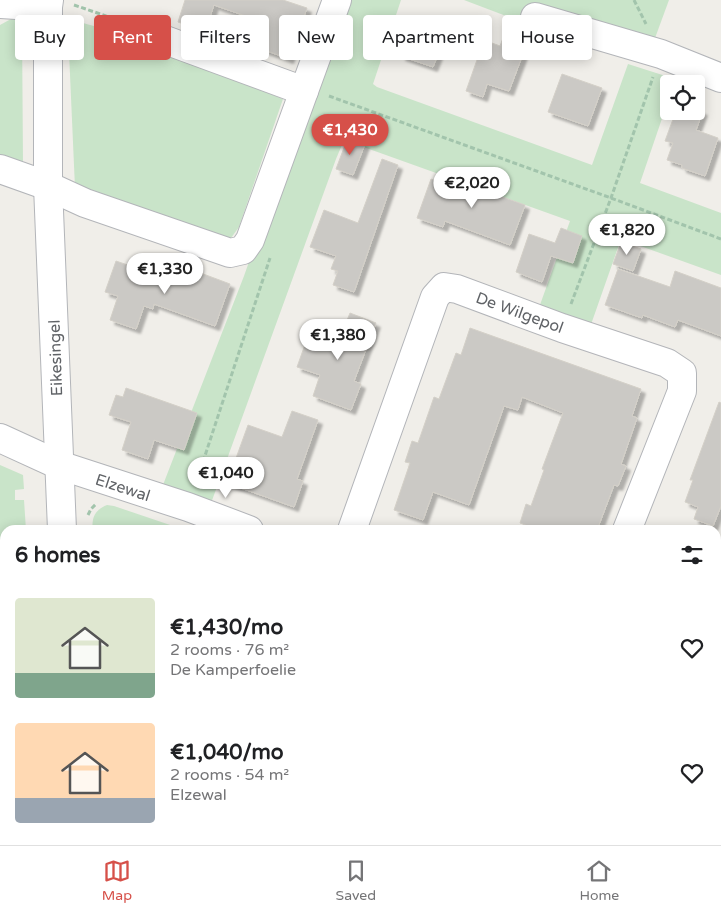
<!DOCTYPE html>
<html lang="en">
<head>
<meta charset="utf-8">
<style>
	body { margin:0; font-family:"Varela Round",sans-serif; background:#f6f6f6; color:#202124; height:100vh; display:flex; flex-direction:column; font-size:19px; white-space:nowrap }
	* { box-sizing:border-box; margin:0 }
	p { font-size:16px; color:#757577 }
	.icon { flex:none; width:28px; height:28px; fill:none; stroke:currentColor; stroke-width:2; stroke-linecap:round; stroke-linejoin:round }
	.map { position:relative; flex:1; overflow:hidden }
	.drawer { position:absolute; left:0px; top:525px; width:721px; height:320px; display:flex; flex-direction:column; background:#fff; border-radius:15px 15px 0 0; box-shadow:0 2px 12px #0003 }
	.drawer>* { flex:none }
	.banner { position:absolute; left:15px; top:15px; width:691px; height:45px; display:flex; gap:10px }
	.tools { position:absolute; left:660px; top:75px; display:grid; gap:10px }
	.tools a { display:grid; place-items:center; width:45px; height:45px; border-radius:5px; background:#fff; box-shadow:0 2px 12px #0003; font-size:25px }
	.price { position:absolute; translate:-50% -42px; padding:0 11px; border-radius:18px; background:#fff; color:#222; font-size:16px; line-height:32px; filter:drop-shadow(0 1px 2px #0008) }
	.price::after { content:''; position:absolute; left:50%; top:30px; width:15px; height:11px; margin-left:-8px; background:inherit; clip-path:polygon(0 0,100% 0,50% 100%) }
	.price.active { background:#d65049; color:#fff }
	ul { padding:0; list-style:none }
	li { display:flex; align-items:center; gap:15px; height:125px; padding:0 15px }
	li span { display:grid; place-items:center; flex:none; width:140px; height:100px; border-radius:5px; color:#555 }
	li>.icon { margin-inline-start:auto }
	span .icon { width:60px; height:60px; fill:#fffc; stroke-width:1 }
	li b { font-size:21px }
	h2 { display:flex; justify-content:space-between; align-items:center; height:60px; padding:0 15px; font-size:21px }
	.chip { padding:0 18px; border-radius:5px; background:#fff; box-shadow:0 2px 12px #0003; font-size:18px; line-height:45px }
	.chip.active { background:#d65049; color:#fff }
	.dock { display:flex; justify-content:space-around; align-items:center; height:70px; border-top:1px solid #e0e0e0; background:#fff; font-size:14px; color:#757577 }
	.dock a { display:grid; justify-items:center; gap:2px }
	.dock .active { color:#d65049 }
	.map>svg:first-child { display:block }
	.green { fill:#c9e4c9 }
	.water { fill:#b3daf6 }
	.building { fill:#cbc9c5; stroke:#d4d0c8; filter:url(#shadow) }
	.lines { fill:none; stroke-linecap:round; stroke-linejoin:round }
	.minor-casing { stroke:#b3b5b9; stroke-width:30 }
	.path { stroke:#a2c4ac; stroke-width:3; stroke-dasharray:5 2.5; stroke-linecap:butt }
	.minor { stroke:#fff; stroke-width:28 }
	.labels { text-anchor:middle; stroke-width:4.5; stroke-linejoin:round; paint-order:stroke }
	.street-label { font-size:16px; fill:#606367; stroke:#fff }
</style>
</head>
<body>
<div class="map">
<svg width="721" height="845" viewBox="0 0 721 845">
	<defs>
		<filter id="shadow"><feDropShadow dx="4.5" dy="4.5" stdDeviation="1" flood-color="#0004"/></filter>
	</defs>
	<rect width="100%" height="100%" fill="#f0eee9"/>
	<g class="green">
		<polygon points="341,0 401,0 373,84 377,87 592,165 628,64 675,79 674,84 669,84 669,98 640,183 721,213 721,275 621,239 588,333 536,316 570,221 344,140 336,159 210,506 161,490 244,276"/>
		<polygon points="464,0 669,0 651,49 532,26"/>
		<polygon points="22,13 22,24 23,164 0,160 0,25"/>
		<polygon points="72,20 130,36 283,99 239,227 231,238 220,242 75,188 69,52"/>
		<polygon points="0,465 23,475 24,489 15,490 15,500 24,500 26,530 5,530 5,582 0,569"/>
		<path d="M107,505L114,506L179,528L178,530H93C91,518 95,510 107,505Z"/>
		<polygon points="357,840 469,840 482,845 352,845 352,842 356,843"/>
	</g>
	<g class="water">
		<polygon points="0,569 5,582 5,666 0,671"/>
		<polygon points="469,840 562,840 576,845 482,845"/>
	</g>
	<g class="building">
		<polygon points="185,0 283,0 307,8 289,59 251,45 260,21 214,5 205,32 178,22"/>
		<polygon points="411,16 448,29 433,67 401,56 406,42 402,40"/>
		<polygon points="503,38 526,46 509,91 487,84 483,97 466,91 484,40 500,46"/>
		<polygon points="562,74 602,88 588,126 548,112"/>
		<polygon points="696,109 703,111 696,130 718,138 705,176 682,168 682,165 667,160 673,143 665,141 676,111 696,111"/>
		<polygon points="348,137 365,144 353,175 336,169"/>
		<polygon points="382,159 398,165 354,292 333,285 338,271 331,269 336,256 310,247 324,210 358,223"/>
		<polygon points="462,174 486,182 483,190 525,205 510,245 445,221 443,227 417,218 431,179 456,188"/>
		<polygon points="561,228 582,236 573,263 551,256 542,282 516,272 529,234 555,243"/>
		<polygon points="621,242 641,249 633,271 613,264"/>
		<polygon points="116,261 171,280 171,278 185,283 190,269 230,284 215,326 154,304 153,309 144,306 136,329 110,320 118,296 105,292"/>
		<polygon points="618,269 670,287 675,271 721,288 721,336 678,320 675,327 643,315 642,318 605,305"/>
		<polygon points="350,313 376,323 354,381 361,384 351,410 313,396 320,375 297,367 307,339 343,330"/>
		<polygon points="470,328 641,389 632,416 637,418 621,464 626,466 618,486 614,485 597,530 539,530 520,523 526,504 531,506 544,470 542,469 563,413 522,397 518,410 504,406 469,505 433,492 423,520 394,510 410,463 405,462 412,441 418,443 434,397 439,399 456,353 461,355"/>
		<polygon points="126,388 197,413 184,450 154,440 148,459 122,450 131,422 109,415 116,395 123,397"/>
		<polygon points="719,402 721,403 721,506 713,526 694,519 698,507 685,502 693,480 690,480"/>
		<polygon points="292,411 318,420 297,479 303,481 294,507 227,483 248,425 282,437"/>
	</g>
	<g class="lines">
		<g class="minor-casing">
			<g id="minor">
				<polyline points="49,0 48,7 48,186 62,530"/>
				<polyline points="0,4 48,7"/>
				<polyline points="535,17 661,54 721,78"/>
				<polyline points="138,30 304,91 337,0"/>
				<polyline points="0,169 48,186 85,203 230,253 243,250 250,240 304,91"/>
				<polyline points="0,438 59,465 188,507 249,530"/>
				<polyline points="352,530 435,297 444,287 457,289 562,328 667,363 682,373 682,391 627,530"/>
				<polyline points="716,660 721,661"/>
				<polyline points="0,737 5,738"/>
				<polyline points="24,845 26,840"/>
				<polyline points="137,845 139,840"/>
			</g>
		</g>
		<g class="path">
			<polyline points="634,0 646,24"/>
			<polyline points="74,5 115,19"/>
			<polyline points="329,96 611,198 721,239"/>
			<polyline points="571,304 611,198 653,77"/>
			<polyline points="196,483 270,258"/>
			<polyline points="88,515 91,509 96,504"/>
			<polyline points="0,699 5,697"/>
			<polyline points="354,840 368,845"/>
			<polyline points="68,845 70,840"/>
		</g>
		<use href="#minor" class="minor"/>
	</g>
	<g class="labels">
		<g class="street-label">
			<text transform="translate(520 312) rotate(20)" y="6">De Wilgepol</text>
			<text transform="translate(55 358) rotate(-92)" y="6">Eikesingel</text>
			<text transform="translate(123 487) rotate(18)" y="6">Elzewal</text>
		</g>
	</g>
</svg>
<div class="tools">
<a><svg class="icon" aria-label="locate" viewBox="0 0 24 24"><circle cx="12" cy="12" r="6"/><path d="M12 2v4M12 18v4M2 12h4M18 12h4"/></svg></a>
</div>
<b class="price active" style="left:350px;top:156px">€1,430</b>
<b class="price" style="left:472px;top:209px">€2,020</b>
<b class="price" style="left:627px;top:256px">€1,820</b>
<b class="price" style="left:165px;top:295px">€1,330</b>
<b class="price" style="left:338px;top:361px">€1,380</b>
<b class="price" style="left:226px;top:499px">€1,040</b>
<div class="banner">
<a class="chip">Buy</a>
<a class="chip active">Rent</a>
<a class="chip">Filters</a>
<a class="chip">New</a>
<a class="chip">Apartment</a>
<a class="chip">House</a>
</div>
<section class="drawer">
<h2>6 homes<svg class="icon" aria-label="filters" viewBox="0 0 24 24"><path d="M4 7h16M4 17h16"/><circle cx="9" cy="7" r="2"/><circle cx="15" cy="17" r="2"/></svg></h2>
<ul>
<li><span style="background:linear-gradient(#dfe7d0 75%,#7fa58c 0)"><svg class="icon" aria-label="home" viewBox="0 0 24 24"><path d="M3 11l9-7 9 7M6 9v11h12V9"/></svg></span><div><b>€1,430/mo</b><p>2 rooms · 76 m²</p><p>De Kamperfoelie</p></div><svg class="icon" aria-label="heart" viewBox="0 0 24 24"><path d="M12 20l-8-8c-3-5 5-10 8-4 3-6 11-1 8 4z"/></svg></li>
<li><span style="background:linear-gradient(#ffd9b3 75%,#9aa5b1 0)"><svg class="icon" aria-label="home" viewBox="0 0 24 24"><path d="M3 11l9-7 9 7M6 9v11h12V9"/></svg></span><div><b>€1,040/mo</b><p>2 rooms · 54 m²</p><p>Elzewal</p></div><svg class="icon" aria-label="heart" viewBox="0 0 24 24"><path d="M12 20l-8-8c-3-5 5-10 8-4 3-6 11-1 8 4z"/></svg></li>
</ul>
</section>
</div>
<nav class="dock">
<a class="active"><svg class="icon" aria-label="map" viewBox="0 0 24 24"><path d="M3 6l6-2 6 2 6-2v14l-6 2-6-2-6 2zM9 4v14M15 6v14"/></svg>Map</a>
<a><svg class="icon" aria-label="saved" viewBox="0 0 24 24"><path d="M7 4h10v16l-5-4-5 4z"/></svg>Saved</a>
<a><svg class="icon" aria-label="home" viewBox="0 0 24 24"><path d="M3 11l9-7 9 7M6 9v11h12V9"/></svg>Home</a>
</nav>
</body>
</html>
